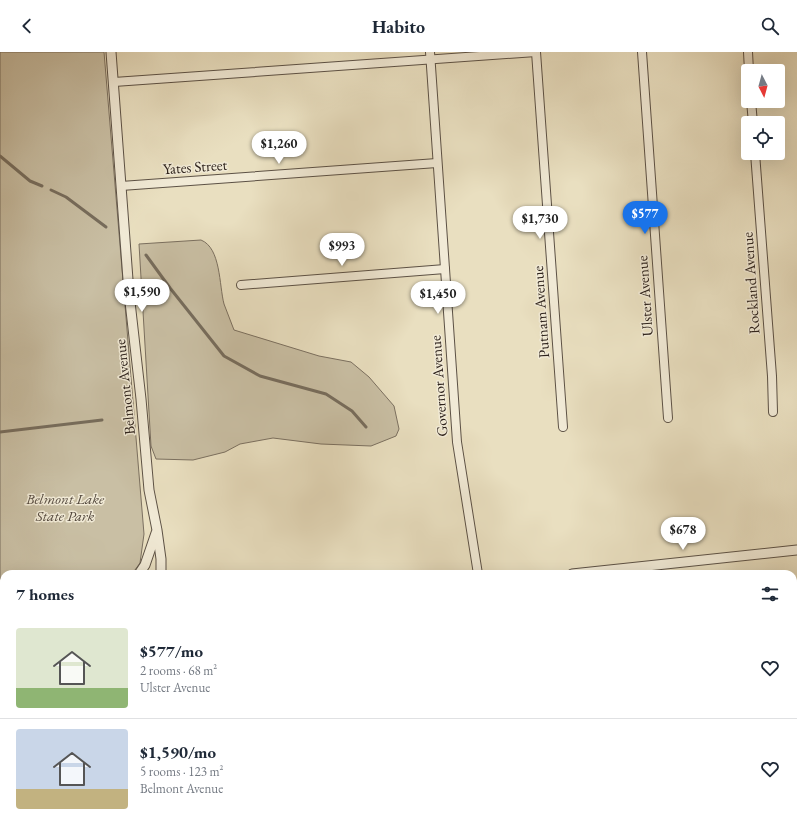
<!DOCTYPE html>
<html lang="en">
<head>
<meta charset="utf-8">
<style>
	body { margin:0; font-family:"EB Garamond",serif; background:#f2f2f3; color:#1f2937; height:100vh; display:flex; flex-direction:column; font-size:15px; white-space:nowrap }
	* { box-sizing:border-box; margin:0 }
	p { font-size:13px; color:#747a83 }
	.icon { flex:none; width:22px; height:22px; fill:none; stroke:currentColor; stroke-width:2; stroke-linecap:round; stroke-linejoin:round }
	.map { position:relative; flex:1; overflow:hidden }
	.sheet { position:absolute; left:0px; top:518px; width:797px; height:256px; display:flex; flex-direction:column; background:#fff; border-radius:12px 12px 0 0; box-shadow:0 4px 16px #0002 }
	.sheet>* { flex:none }
	.needle { width:26px; rotate:174deg }
	.fabs { position:absolute; left:741px; top:12px; display:grid; gap:8px }
	.fabs a { display:grid; place-items:center; width:44px; height:44px; border-radius:4px; background:#fff; box-shadow:0 4px 16px #0002; font-size:20px }
	.price { position:absolute; translate:-50% -34px; padding:0 9px; border-radius:14px; background:#fff; color:#222; font-size:13px; line-height:26px; filter:drop-shadow(0 1px 2px #0008) }
	.price::after { content:''; position:absolute; left:50%; top:24px; width:12px; height:9px; margin-left:-6px; background:inherit; clip-path:polygon(0 0,100% 0,50% 100%) }
	.price.selected { background:#1a73e8; color:#fff }
	ul { padding:0; list-style:none }
	li { display:flex; align-items:center; gap:12px; height:100px; padding:0 16px }
	li+li { border-top:1px solid #e0e1e3 }
	li span { display:grid; place-items:center; flex:none; width:112px; height:80px; border-radius:4px; color:#555 }
	li>.icon { margin-inline-start:auto }
	span .icon { width:48px; height:48px; fill:#fffc; stroke-width:1 }
	li b { font-size:17px }
	h2 { display:flex; justify-content:space-between; align-items:center; height:48px; padding:0 16px; font-size:17px }
	header { display:flex; justify-content:space-between; align-items:center; height:52px; padding:0 16px; background:#fff; font-size:18px; font-weight:700 }
	.map>svg:first-child { display:block }
	.green { fill:#c9bfa4; stroke:#7b7060 }
	.lines { fill:none; stroke-linecap:round; stroke-linejoin:round }
	.stream { stroke:#776d5d; stroke-width:3 }
	.river { stroke:#a99f88; stroke-width:17 }
	.minor-casing { stroke:#5c5145; stroke-width:10 }
	.tertiary-casing { stroke:#5c5145; stroke-width:11 }
	.minor { stroke:#f1ead6; stroke-width:8 }
	.tertiary { stroke:#f1ead6; stroke-width:9 }
	.labels { text-anchor:middle; stroke-width:3; stroke-linejoin:round; paint-order:stroke }
	.street-label { font-size:15px; fill:#2d221c; stroke:#f1ead6 }
	.park-label { font-size:15px; font-style:italic; fill:#54493e; stroke:#f1ead6 }
</style>
</head>
<body>
<header><svg class="icon" aria-label="back" viewBox="0 0 24 24"><path d="M15 5l-7 7 7 7"/></svg>Habito<svg class="icon" aria-label="search" viewBox="0 0 24 24"><circle cx="10" cy="10" r="6"/><path d="M15 15l6 6"/></svg></header>
<div class="map">
<svg width="797" height="774" viewBox="0 0 797 774">
	<rect width="100%" height="100%" fill="#e9dfc0"/>
	<filter id="stains"><feTurbulence type="fractalNoise" baseFrequency=".005" numOctaves="4"/><feColorMatrix values="0 0 0 0 .2 0 0 0 0 .09 0 0 0 0 .02 0 0 0 .5 -.17"/></filter>
	<radialGradient id="worn" r=".72"><stop offset=".6" stop-color="#630" stop-opacity="0"/><stop offset="1" stop-color="#630" stop-opacity=".3"/></radialGradient>
	<g class="green">
		<polygon points="0,0 104,0 144,482 140,511 132,522 4,522 4,528 0,527"/>
		<path d="M201,188C221,196 219,233 224,252C227,261 231,269 234,278L319,304L351,310L369,325L394,354L399,377L396,384L371,394L321,392L273,386L240,392L225,400L193,408L156,407L151,394L139,192Z"/>
		<polygon points="0,550 4,552 4,678 0,679"/>
		<polygon points="793,761 797,761 797,774 677,774 713,770 793,770"/>
		<polygon points="121,770 485,770 492,774 122,774"/>
	</g>
	<g class="lines">
		<g class="stream">
			<polyline points="0,104 30,129 42,134"/>
			<polyline points="51,138 66,145 106,175"/>
			<polyline points="146,203 170,236 224,304 260,324 326,342 352,359 366,375"/>
			<polyline points="0,380 102,368"/>
			<polyline points="393,770 400,774"/>
		</g>
		<g class="river">
			<polyline points="0,573 4,575"/>
			<polyline points="147,774 148,770"/>
		</g>
		<g class="minor-casing">
			<g id="minor">
				<polyline points="430,0 457,390 478,522"/>
				<polyline points="536,0 563,375"/>
				<polyline points="642,0 668,366"/>
				<polyline points="748,0 749,19"/>
				<polyline points="114,30 536,0"/>
				<polyline points="751,49 753,71"/>
				<polyline points="755,101 772,324 773,360"/>
				<polyline points="121,134 437,111"/>
				<polyline points="241,233 445,217"/>
				<polyline points="793,712 797,712"/>
				<polyline points="42,770 44,774"/>
			</g>
		</g>
		<g class="tertiary-casing">
			<g id="tertiary">
				<polyline points="111,0 129,241 141,347 149,438 157,478 161,507 161,522"/>
				<polyline points="139,522 145,513 156,481"/>
				<polyline points="572,522 797,498"/>
				<polyline points="0,539 4,541"/>
			</g>
		</g>
		<use href="#minor" class="minor"/>
		<use href="#tertiary" class="tertiary"/>
	</g>
	<g class="labels">
		<g class="street-label">
			<text transform="translate(195 115) rotate(-4)" y="5">Yates Street</text>
			<text transform="translate(751 231) rotate(-94)" y="5">Rockland Avenue</text>
			<text transform="translate(645 244) rotate(-94)" y="5">Ulster Avenue</text>
			<text transform="translate(541 260) rotate(-94)" y="5">Putnam Avenue</text>
			<text transform="translate(439 334) rotate(-94)" y="5">Governor Avenue</text>
			<text transform="translate(125 335) rotate(-96)" y="5">Belmont Avenue</text>
		</g>
		<g class="park-label">
			<text x="65" y="452">Belmont Lake<tspan x="65" dy="17">State Park</tspan></text>
		</g>
	</g>
	<rect width="100%" height="100%" filter="url(#stains)"/>
	<rect width="100%" height="100%" fill="url(#worn)"/>
</svg>
<div class="fabs">
<a><svg class="needle" viewBox="-14 -14 28 28"><path d="M0-13l5 13h-10z" fill="#e53935"/><path d="M0 13l5-13h-10z" fill="#747a83"/></svg></a>
<a><svg class="icon" aria-label="locate" viewBox="0 0 24 24"><circle cx="12" cy="12" r="6"/><path d="M12 2v4M12 18v4M2 12h4M18 12h4"/></svg></a>
</div>
<b class="price" style="left:279px;top:113px">$1,260</b>
<b class="price selected" style="left:645px;top:183px">$577</b>
<b class="price" style="left:540px;top:188px">$1,730</b>
<b class="price" style="left:342px;top:215px">$993</b>
<b class="price" style="left:142px;top:261px">$1,590</b>
<b class="price" style="left:438px;top:263px">$1,450</b>
<b class="price" style="left:683px;top:499px">$678</b>
<section class="sheet">
<h2>7 homes<svg class="icon" aria-label="filters" viewBox="0 0 24 24"><path d="M4 7h16M4 17h16"/><circle cx="9" cy="7" r="2"/><circle cx="15" cy="17" r="2"/></svg></h2>
<ul>
<li><span style="background:linear-gradient(#dfe7d0 75%,#8fb573 0)"><svg class="icon" aria-label="home" viewBox="0 0 24 24"><path d="M3 11l9-7 9 7M6 9v11h12V9"/></svg></span><div><b>$577/mo</b><p>2 rooms · 68 m²</p><p>Ulster Avenue</p></div><svg class="icon" aria-label="heart" viewBox="0 0 24 24"><path d="M12 20l-8-8c-3-5 5-10 8-4 3-6 11-1 8 4z"/></svg></li>
<li><span style="background:linear-gradient(#c9d6e8 75%,#c2b280 0)"><svg class="icon" aria-label="home" viewBox="0 0 24 24"><path d="M3 11l9-7 9 7M6 9v11h12V9"/></svg></span><div><b>$1,590/mo</b><p>5 rooms · 123 m²</p><p>Belmont Avenue</p></div><svg class="icon" aria-label="heart" viewBox="0 0 24 24"><path d="M12 20l-8-8c-3-5 5-10 8-4 3-6 11-1 8 4z"/></svg></li>
</ul>
</section>
</div>
</body>
</html>
